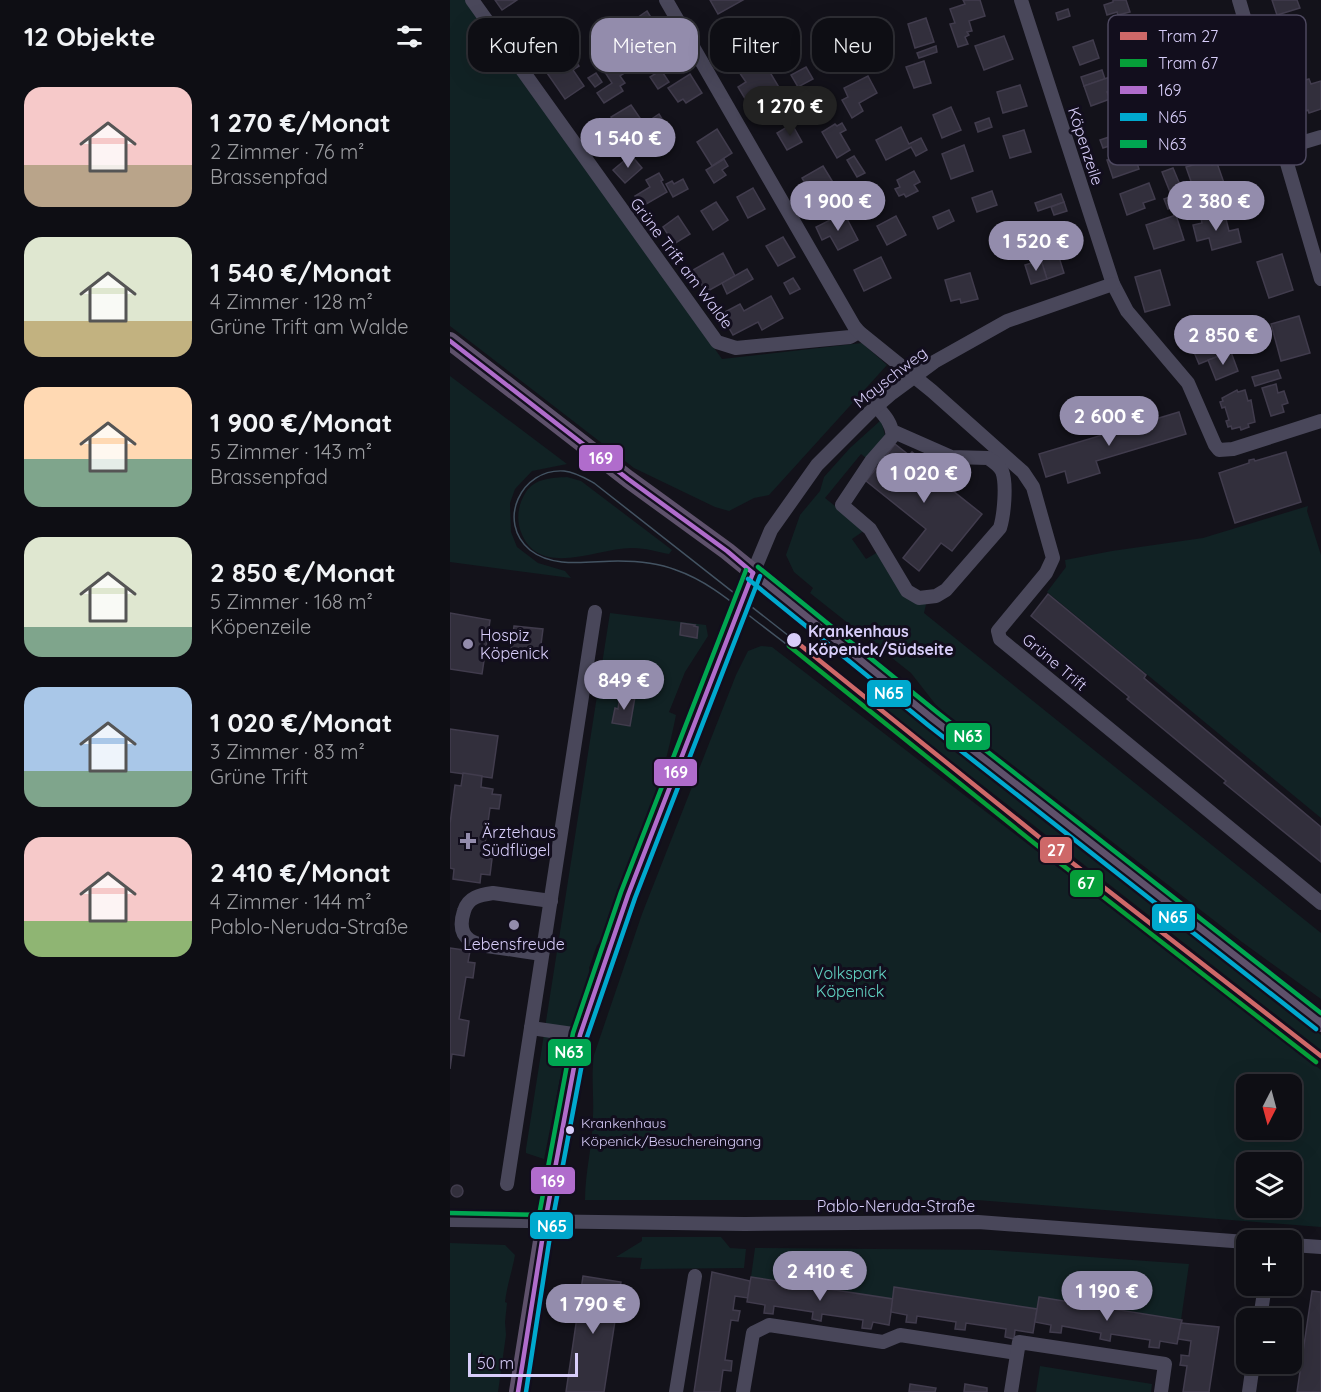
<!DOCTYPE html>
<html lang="de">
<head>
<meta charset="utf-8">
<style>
	body { margin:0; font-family:Quicksand,sans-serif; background:#1c1c22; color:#f1f3f6; height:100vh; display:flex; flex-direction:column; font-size:22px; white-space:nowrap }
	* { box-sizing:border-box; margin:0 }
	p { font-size:20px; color:#9b9ca0 }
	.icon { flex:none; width:33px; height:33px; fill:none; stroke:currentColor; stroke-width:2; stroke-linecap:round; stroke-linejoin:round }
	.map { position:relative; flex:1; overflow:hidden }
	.side { display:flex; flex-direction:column; background:#0e0e14; width:450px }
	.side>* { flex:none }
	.top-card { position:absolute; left:18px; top:18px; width:570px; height:54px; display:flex; gap:12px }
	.needle { width:39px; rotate:186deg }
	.buttons { position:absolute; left:786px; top:1074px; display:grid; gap:12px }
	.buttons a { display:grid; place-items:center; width:66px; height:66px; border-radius:12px; background:#0e0e14; box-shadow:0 6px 24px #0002,0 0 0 2px #2e2e34; font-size:30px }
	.scale { position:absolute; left:18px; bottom:15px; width:110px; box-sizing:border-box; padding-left:6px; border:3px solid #d8cefa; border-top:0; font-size:16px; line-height:21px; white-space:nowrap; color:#d8cefa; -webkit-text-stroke:4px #120e1d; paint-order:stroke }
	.price { position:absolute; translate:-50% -51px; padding:0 14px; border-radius:21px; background:#938cac; color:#fff; font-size:20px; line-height:39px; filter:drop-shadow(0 2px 3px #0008) }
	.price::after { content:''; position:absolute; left:50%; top:36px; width:18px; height:14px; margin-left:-9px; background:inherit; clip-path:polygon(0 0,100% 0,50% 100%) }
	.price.current { background:#222; color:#fff }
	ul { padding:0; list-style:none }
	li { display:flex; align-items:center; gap:18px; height:150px; padding:0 24px }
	li span { display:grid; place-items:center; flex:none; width:168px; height:120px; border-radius:18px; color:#555 }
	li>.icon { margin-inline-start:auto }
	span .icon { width:72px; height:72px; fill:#fffc; stroke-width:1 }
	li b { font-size:26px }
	h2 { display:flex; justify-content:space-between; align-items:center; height:72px; padding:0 24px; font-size:26px }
	.chip { padding:0 21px; border-radius:18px; background:#0e0e14; box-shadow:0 6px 24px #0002,0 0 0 2px #2e2e34; font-size:21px; line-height:54px }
	.chip.current { background:#938cac; color:#fff }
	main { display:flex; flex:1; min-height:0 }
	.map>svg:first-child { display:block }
	.green { fill:#112224; fill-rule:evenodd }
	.building { fill:#322f3c; stroke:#413c4d; stroke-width:1.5 }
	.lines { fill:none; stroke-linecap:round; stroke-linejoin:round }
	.minor { stroke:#49475a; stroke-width:14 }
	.major { stroke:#5e516b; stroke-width:18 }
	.tram { stroke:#435362; stroke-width:1.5 }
	.bus-1-casing { stroke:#120e1d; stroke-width:9 }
	.bus-2-casing { stroke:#120e1d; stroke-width:9 }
	.bus-3-casing { stroke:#120e1d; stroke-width:9 }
	.bus-1 { stroke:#b06ccc; stroke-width:4.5 }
	.bus-2 { stroke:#00a9ce; stroke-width:4.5 }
	.bus-3 { stroke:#00a651; stroke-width:4.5 }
	.tram-1-casing { stroke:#120e1d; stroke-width:9 }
	.tram-2-casing { stroke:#120e1d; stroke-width:9 }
	.tram-1 { stroke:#ce6868; stroke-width:4.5 }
	.tram-2 { stroke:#069e39; stroke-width:4.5 }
	.stop-dot { fill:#d8cefa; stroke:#120e1d; stroke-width:2 }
	.poi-dot { fill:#938cac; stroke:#120e1d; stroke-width:2 }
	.labels { text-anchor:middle; stroke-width:6; stroke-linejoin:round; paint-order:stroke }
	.bus-label { font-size:14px; fill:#d8cefa; stroke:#120e1d; text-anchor:start }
	.street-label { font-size:16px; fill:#d8cefa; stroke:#120e1d }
	.stop-label { font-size:16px; font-weight:bold; fill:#d8cefa; stroke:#120e1d; text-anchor:start }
	.poi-label { font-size:16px; fill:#d8cefa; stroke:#120e1d; text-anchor:start }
	.park-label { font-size:16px; fill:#62d3c3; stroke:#120e1d }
	.key { fill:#120e1d; stroke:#4d485f; stroke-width:1.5 }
	.key-label { font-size:16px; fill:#d8cefa }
	.line-badge { stroke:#120e1d; stroke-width:2 }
	.badge-label { font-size:16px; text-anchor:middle; font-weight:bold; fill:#fff }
</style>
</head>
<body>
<main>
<section class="side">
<h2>12 Objekte<svg class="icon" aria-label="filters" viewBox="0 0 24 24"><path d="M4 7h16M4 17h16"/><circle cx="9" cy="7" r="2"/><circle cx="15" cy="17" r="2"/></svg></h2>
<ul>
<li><span style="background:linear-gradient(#f6c9c9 65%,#b9a48a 0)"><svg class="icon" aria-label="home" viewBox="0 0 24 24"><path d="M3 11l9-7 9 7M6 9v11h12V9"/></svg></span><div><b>1 270 €/Monat</b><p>2 Zimmer · 76 m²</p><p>Brassenpfad</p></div></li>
<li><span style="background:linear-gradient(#dfe7d0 70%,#c2b280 0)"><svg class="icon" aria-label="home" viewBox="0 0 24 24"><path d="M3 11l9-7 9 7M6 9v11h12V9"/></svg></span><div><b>1 540 €/Monat</b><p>4 Zimmer · 128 m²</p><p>Grüne Trift am Walde</p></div></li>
<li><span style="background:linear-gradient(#ffd9b3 60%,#7fa58c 0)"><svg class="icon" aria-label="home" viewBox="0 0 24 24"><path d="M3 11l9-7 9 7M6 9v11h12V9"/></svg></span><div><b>1 900 €/Monat</b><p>5 Zimmer · 143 m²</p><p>Brassenpfad</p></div></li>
<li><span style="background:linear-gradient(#dfe7d0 75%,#7fa58c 0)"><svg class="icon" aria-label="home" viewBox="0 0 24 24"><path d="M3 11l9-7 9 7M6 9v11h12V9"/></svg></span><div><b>2 850 €/Monat</b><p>5 Zimmer · 168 m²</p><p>Köpenzeile</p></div></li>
<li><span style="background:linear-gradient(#a9c7e8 70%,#7fa58c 0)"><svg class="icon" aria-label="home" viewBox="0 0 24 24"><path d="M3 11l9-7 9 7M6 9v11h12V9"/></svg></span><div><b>1 020 €/Monat</b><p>3 Zimmer · 83 m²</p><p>Grüne Trift</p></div></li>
<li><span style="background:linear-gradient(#f6c9c9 70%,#8fb573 0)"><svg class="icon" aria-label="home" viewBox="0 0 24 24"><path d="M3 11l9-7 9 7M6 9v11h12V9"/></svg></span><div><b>2 410 €/Monat</b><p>4 Zimmer · 144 m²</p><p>Pablo-Neruda-Straße</p></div></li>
</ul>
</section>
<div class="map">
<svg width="871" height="1392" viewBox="0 0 871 1392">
	<rect width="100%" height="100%" fill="#13121a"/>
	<g class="green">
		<polygon points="0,0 16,0 272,359 412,343 437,365 319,495 304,498 279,511 265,507 184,468 0,326"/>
		<polygon points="0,376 117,464 82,471 65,489 60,503 61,532 67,547 88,563 115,571 121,578 0,562"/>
		<polygon points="431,420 435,435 416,458 411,454 375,498 415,530 402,539 416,559 428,552 455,595 477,600 474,613 871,933 871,999 792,942 498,715 486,705 461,673 360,593 363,588 344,572 336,555 350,515 370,491 374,477 400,448"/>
		<path d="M117,477L131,481L222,550L219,554C208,552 195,548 183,548C149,547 89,580 71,532C66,519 68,504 76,492C85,478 102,478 117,477Z"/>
		<polygon points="858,506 857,511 871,555 871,818 597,592 616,567 615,560 662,551 753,538"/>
		<path d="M160,613L256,625L258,636L235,672L219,712L226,715C211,792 183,865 154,939L147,945L139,968L141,978L110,1079L94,1159L76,1153V1149Z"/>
		<path d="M311,646L322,647L871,1070V1227L527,1200H135C135,1171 143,1144 143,1116C144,1095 141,1076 144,1055L192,914L286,675L298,651ZM796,1084H842V1130H796ZM796,1162H842V1208H796Z"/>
		<polygon points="424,684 871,1035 871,1050 417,695"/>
		<polygon points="192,1237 271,1237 280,1248 296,1249 294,1268 190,1269 192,1258 166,1257 192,1241"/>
		<path d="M0,1243L55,1245L65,1255C62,1272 57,1285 55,1302L57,1303L55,1322L56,1335L48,1392H0Z"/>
		<polygon points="305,1248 541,1250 739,1264 731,1320 587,1309 445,1287 443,1299 301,1277"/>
		<polygon points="590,1366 702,1384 701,1392 586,1392"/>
	</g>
	<g class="building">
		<polygon points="45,0 67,0 52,10"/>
		<polygon points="260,0 293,0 268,14"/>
		<polygon points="513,0 530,0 535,16 519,21 522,31 517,32 519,35 515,37 518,44 508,47 500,24 505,23 500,9 515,4"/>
		<polygon points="663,0 676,0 680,12 668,15 667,12 657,15 654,5 663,2"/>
		<polygon points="822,0 847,0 850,8 827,15"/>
		<polygon points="618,9 620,16 608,20 606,13"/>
		<polygon points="197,11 205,24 195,30 187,18"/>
		<polygon points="476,18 484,42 465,48 458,24"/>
		<polygon points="88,22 103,43 86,56 71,35"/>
		<polygon points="408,30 421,53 404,63 391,40"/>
		<polygon points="386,33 399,54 379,66 367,44"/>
		<polygon points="554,36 563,59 534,70 525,46"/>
		<polygon points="643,40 649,58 630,65 623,47"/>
		<polygon points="336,44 345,59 329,68 320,53"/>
		<polygon points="486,46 487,52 469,58 467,53"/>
		<polygon points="119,52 129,66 123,70 134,86 115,99 97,73 114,61 112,57"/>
		<polygon points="166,56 176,72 170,76 175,83 170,86 173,91 154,103 147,93 162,83 151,66"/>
		<polygon points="312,59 330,89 306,103 303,98 297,102 288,87 296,82 289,72"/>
		<polygon points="474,61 481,83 464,88 456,67"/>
		<polygon points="356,67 363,79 348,87 341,75"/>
		<polygon points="211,70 219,82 208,89 200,77"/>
		<polygon points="652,70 655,79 634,86 631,77"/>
		<polygon points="146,73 152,82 145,87 138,78"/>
		<polygon points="240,74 252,93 236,103 233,99 228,102 218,88"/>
		<polygon points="418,76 427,93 409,103 413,111 402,118 392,100 398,97 394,88"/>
		<polygon points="660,77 664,89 657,92 660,99 641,106 634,86"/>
		<polygon points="859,79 861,84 871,81 871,109 859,113 858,110 850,113 843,90 850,88 848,82"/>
		<polygon points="570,85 577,106 553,113 547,92"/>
		<polygon points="181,105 194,124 209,114 219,130 198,144 193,136 178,145 161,117"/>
		<polygon points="501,107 511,130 492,138 483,115"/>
		<polygon points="539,118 542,127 528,132 525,123"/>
		<polygon points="392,123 396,130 390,133 400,150 387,158 372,132 385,124 387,126"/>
		<polygon points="342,124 352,142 337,150 327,133"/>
		<polygon points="451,127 459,144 471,138 477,150 466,156 461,147 436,160 426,140"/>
		<polygon points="267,129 282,153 262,166 247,142"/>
		<polygon points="574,130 581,152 560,158 553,136"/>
		<polygon points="665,135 668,143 653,148 650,140"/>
		<polygon points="514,145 523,171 501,179 492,154"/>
		<polygon points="683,152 689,169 663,178 657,160"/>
		<polygon points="181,155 192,168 175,183 163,170"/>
		<polygon points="404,156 415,173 407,177 397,160"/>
		<polygon points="274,159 278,166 272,170 276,175 264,183 256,170"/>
		<polygon points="760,160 762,165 767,163 774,183 754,189 759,204 750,207 736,167"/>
		<polygon points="373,166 384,184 363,197 352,178"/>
		<polygon points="723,168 731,187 720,192 712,172"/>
		<polygon points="464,171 470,182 464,185 468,191 456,197 454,194 449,196 445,189 450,187 447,180"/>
		<polygon points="209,173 213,180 211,181 217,192 191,207 185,196 200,187 196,180"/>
		<polygon points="233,179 238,189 223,197 216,184 222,181 224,184"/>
		<polygon points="699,183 705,199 693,203 695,208 677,215 670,194"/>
		<polygon points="303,188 315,209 298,218 287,197"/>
		<polygon points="542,191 547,205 527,212 522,198"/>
		<polygon points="611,194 614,202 588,211 585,203"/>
		<polygon points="729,194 733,203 718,209 714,199"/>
		<polygon points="266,202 278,220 263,230 251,211"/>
		<polygon points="614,202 617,211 604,215 601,207"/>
		<polygon points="499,210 504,221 488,229 483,217"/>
		<polygon points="761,211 764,223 776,219 779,231 788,229 791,242 762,250 759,238 747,241 743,225 752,223 750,214"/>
		<polygon points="394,213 408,240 388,250 380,236 372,240 366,227"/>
		<polygon points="726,215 734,240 704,249 696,225"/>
		<polygon points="228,216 240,234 224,244 213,227"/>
		<polygon points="446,216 456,235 437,245 427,226"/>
		<polygon points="590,222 601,246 573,258 563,237"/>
		<polygon points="333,237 345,257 328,266 316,246"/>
		<polygon points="273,253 285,276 256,292 243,270"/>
		<polygon points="608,254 614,273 597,279 591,260"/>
		<polygon points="832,254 843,290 819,298 807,262"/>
		<polygon points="431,257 441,278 414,291 404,270"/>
		<polygon points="591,260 597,279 581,284 575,265"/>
		<polygon points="297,269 303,279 277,294 272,283"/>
		<polygon points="710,270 720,305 695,312 685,277"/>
		<polygon points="520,273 528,299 511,303 510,299 501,301 495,280"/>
		<polygon points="343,278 350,289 340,294 334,283"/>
		<polygon points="321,296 333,318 312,330 308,322 283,335 271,314 290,304 294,311"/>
		<polygon points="849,316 860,353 831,361 821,324"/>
		<polygon points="748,320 756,339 733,347 726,328"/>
		<polygon points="764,336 771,355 749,364 741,345"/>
		<polygon points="781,352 788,371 766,380 758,360"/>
		<polygon points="828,370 831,378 805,386 802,377"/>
		<polygon points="826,384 828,393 834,391 838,403 832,405 834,412 821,416 812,388"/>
		<polygon points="787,390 788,392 795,390 798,401 801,400 805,422 798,424 799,427 791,430 790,427 782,429 781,426 778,427 776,421 779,420 775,407 772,408 770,402 773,401 772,398"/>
		<polygon points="729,412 736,434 646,461 650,473 618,483 615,471 596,477 589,454"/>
		<polygon points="445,444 459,455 462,452 471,459 468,463 532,514 502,551 491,543 469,571 453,558 476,529 416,481"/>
		<polygon points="836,452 851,502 785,523 769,473 799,463 799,460 804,459 805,461"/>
		<polygon points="598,594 696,675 694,678 871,827 871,862 774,783 776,781 677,699 679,697 581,616"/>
		<polygon points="0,613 40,620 32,674 0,669"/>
		<polygon points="231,623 245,625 244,626 248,627 247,638 230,635"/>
		<polygon points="64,626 93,629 90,652 79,650 79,653 61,651"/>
		<polygon points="170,695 185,697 180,726 162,723 165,708 168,709"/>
		<polygon points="0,729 48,736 42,778 0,772"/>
		<polygon points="13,773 32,776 31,787 43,789 42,794 51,795 49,809 40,808 33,858 42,859 40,875 31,874 30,883 3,879 4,869 0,868 0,824 5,785 11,786"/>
		<polygon points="0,948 20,951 18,962 25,963 23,978 16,977 9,1019 19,1021 14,1056 2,1054 0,1069"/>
		<circle cx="7" cy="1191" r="6"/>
		<polygon points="262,1272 300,1281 298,1298 285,1296 283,1310 290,1311 288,1321 281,1320 275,1360 282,1361 281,1371 273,1370 270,1392 244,1392"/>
		<polygon points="133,1276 171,1282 154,1392 116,1392"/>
		<polygon points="301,1277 443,1299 439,1325 423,1322 421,1329 412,1328 413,1320 372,1314 371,1321 362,1319 363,1312 324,1306 323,1314 314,1313 315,1305 297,1302"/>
		<polygon points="444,1287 587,1309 583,1333 565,1330 564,1339 555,1337 556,1329 516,1323 515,1330 505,1329 506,1322 467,1316 466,1323 456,1322 457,1315 441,1312"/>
		<polygon points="862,1291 871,1292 871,1392 847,1392"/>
		<polygon points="589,1297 732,1320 727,1344 710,1341 709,1348 699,1347 700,1340 661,1334 660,1341 650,1339 651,1333 612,1326 611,1333 600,1332 601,1325 585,1322"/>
		<polygon points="731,1323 769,1327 759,1392 733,1392 737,1366 730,1365 731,1360 731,1355 739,1356 741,1341 728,1339"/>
		<polygon points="460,1384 486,1388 485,1392 459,1392"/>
		<polygon points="515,1384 537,1388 537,1392 514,1392"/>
	</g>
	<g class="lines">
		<g class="minor">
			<polyline points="22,0 267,342 286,348 400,337 409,332"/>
			<polyline points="216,0 404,326 409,332 482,391 573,472 583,487 603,558 596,573 548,631 550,639 871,903"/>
			<polyline points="571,0 663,284 677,311 738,383 765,445 769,450 783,449 871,421"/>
			<polyline points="789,0 871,279"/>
			<polyline points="834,148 871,137"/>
			<path d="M426,406C435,416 441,422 443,436L422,460L392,505L420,529L457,591L469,598L486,596L496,590L550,528C554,515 557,484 552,471C549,465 544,462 538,458L501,457L442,431"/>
			<polyline points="303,573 321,530 367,465 420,412 442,393 484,362 557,321 663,284"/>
			<path d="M92,954C78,952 65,950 51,948C27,945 4,942 14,911C18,897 30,895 43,893L101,901"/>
			<polyline points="81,1028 130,1035"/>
			<polyline points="57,1184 145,612"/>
			<polyline points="0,1220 295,1224 528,1222 796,1242"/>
			<polyline points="842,1245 871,1247"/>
			<polyline points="810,1318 815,1286"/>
			<polyline points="226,1392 245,1276"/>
			<polyline points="293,1392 303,1333 319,1325 433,1342 450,1335 567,1353"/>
			<polyline points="561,1392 569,1342 715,1364 711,1392"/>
			<polyline points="799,1392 803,1364"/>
		</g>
		<g class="major">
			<polyline points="0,341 178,479 277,551 483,719 871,1023"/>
			<polyline points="68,1392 95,1222 130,1035 178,895 303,573"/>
		</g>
		<path class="tram" d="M344,640L144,483C135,478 125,472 114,471C71,468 46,522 80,550C104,569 139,561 168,561C188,561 208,563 226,570C258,581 284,604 310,624C341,648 373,672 404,696"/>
		<g class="bus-1-casing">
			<g id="bus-1">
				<polyline points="0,341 178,479 277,551 303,573"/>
				<polyline points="68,1392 95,1222 130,1035 178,895 303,573"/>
			</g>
		</g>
		<g class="bus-2-casing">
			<g id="bus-2">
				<polyline points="298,579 478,725 866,1029"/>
				<polyline points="76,1392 102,1223 137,1037 185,898 310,576"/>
			</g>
		</g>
		<g class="bus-3-casing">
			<g id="bus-3">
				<polyline points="308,567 488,713 871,1013"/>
				<polyline points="0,1213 95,1215"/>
				<polyline points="88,1221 123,1033 171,892 296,570"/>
			</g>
		</g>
		<use href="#bus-1" class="bus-1"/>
		<use href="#bus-2" class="bus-2"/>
		<use href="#bus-3" class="bus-3"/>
		<g class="tram-1-casing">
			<polyline id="tram-1" points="344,640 589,837 871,1056"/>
		</g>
		<g class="tram-2-casing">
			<polyline id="tram-2" points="339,646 584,843 866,1062"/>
		</g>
		<use href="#tram-1" class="tram-1"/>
		<use href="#tram-2" class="tram-2"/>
	</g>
	<g class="stop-dot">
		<circle cx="344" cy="640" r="8"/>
		<circle cx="120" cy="1130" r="5"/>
	</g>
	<g class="poi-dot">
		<circle cx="18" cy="644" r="6"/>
		<path d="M15 832h6v6h6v6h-6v6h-6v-6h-6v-6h6z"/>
		<circle cx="64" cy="925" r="6"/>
	</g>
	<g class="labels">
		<g class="bus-label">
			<text x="131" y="1128">Krankenhaus<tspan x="131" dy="18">Köpenick/Besuchereingang</tspan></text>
		</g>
		<g class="street-label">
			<text transform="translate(636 146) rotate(72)" y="6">Köpenzeile</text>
			<text transform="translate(232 263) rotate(53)" y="6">Grüne Trift am Walde</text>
			<text transform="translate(440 377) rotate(-38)" y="6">Mayschweg</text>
			<text transform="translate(605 662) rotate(40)" y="6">Grüne Trift</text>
			<text x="446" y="1212">Pablo-Neruda-Straße</text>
		</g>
		<g class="stop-label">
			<text x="358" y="637">Krankenhaus<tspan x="358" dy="18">Köpenick/Südseite</tspan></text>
		</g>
		<g class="poi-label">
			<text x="30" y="641">Hospiz<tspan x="30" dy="18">Köpenick</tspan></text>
			<text x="32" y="838">Ärztehaus<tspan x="32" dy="18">Südflügel</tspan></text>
			<text x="64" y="950" text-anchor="middle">Lebensfreude</text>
		</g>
		<g class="park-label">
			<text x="400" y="979">Volkspark<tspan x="400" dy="18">Köpenick</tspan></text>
		</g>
	</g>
	<rect x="658" y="15" width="198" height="150" rx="9" class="key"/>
	<rect x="670" y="32" width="27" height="8" fill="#ce6868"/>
	<rect x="670" y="59" width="27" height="8" fill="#069e39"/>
	<rect x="670" y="86" width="27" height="8" fill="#b06ccc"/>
	<rect x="670" y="113" width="27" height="8" fill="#00a9ce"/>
	<rect x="670" y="140" width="27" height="8" fill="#00a651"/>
	<g class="key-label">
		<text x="708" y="42">Tram 27</text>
		<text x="708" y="69">Tram 67</text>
		<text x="708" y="96">169</text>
		<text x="708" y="123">N65</text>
		<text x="708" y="150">N63</text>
	</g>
	<g class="line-badge">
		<rect x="128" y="444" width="46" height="28" rx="6" fill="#b06ccc"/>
		<rect x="416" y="679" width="46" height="29" rx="6" fill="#00a9ce"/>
		<rect x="495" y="722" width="46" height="29" rx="6" fill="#00a651"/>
		<rect x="203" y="758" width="45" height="29" rx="6" fill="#b06ccc"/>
		<rect x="589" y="836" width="34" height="28" rx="6" fill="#ce6868"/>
		<rect x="619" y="869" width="35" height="29" rx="6" fill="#069e39"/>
		<rect x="701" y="903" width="45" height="29" rx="6" fill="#00a9ce"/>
		<rect x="97" y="1038" width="45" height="29" rx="6" fill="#00a651"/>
		<rect x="80" y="1166" width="46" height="29" rx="6" fill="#b06ccc"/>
		<rect x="79" y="1211" width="45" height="29" rx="6" fill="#00a9ce"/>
	</g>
	<g class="badge-label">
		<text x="151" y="464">169</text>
		<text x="439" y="699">N65</text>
		<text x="518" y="742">N63</text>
		<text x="226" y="778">169</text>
		<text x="606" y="856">27</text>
		<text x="636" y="889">67</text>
		<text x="723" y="923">N65</text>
		<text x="119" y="1058">N63</text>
		<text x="103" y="1187">169</text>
		<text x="102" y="1232">N65</text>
	</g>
</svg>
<div class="buttons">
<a><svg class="needle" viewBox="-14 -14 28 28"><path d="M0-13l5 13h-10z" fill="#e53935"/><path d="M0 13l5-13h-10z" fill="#9b9ca0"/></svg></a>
<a><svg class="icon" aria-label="layers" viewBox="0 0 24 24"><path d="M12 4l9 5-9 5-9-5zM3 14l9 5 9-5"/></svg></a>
<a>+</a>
<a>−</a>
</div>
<div class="scale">50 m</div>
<b class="price current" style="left:340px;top:137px">1 270 €</b>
<b class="price" style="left:178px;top:169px">1 540 €</b>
<b class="price" style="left:388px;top:232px">1 900 €</b>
<b class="price" style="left:766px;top:232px">2 380 €</b>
<b class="price" style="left:586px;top:272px">1 520 €</b>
<b class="price" style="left:773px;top:366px">2 850 €</b>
<b class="price" style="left:659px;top:447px">2 600 €</b>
<b class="price" style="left:474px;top:504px">1 020 €</b>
<b class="price" style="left:174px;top:711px">849 €</b>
<b class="price" style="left:370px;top:1302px">2 410 €</b>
<b class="price" style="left:657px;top:1322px">1 190 €</b>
<b class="price" style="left:143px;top:1335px">1 790 €</b>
<div class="top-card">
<a class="chip">Kaufen</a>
<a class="chip current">Mieten</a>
<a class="chip">Filter</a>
<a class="chip">Neu</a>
</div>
</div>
</main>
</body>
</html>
